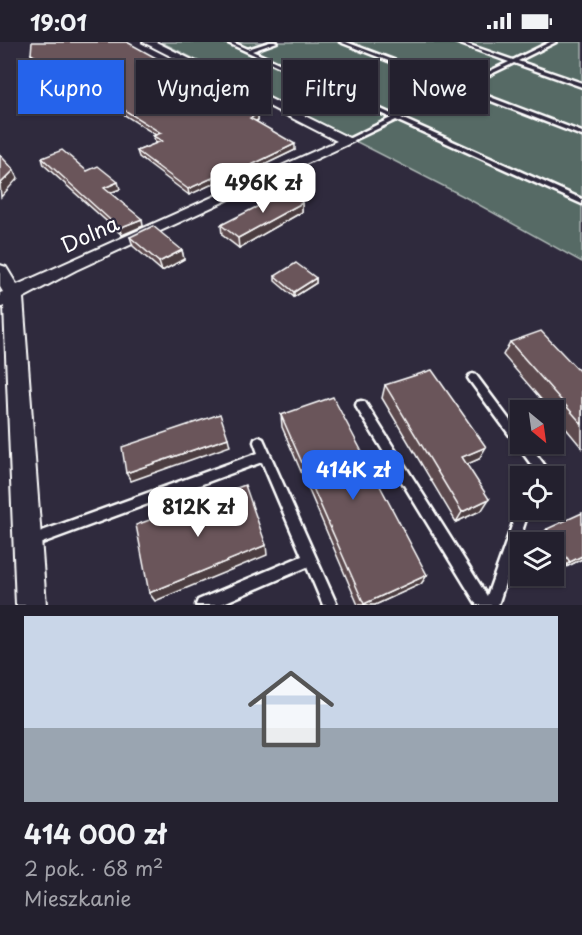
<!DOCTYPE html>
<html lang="pl">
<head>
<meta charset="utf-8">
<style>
	body { margin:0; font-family:"Playpen Sans",sans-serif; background:#2b2836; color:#f1f3f6; height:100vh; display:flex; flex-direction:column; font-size:22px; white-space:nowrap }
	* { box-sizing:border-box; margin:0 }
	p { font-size:20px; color:#a3a3aa }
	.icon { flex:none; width:33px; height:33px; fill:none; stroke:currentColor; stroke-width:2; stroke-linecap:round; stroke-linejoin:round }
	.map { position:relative; height:563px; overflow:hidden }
	.sheet { display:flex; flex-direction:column; background:#23202e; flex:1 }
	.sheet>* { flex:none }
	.hud { position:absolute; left:18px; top:18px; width:546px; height:54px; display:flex; gap:12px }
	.needle { width:39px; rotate:151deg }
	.tools { position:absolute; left:510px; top:358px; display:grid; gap:12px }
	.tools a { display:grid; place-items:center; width:54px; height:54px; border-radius:0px; background:#23202e; box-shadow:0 2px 4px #0004,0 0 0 2px #403e4a; font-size:30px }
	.price { position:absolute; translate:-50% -51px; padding:0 14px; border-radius:12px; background:#fff; color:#222; font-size:20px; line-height:39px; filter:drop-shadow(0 2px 3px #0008) }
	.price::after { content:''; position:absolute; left:50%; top:36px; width:18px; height:14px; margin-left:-9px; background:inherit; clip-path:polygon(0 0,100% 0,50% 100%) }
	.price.on { background:#2563eb; color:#fff }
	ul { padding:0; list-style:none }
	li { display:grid; align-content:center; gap:12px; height:318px; padding:0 24px }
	li span { display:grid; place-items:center; height:186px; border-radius:0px; color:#555 }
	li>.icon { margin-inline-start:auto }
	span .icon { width:108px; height:108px; fill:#fffc; stroke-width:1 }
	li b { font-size:26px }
	.pill { padding:0 21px; border-radius:0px; background:#23202e; box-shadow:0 2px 4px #0004,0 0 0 2px #403e4a; font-size:21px; line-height:54px }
	.pill.on { background:#2563eb; color:#fff }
	.status { display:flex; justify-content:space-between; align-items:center; height:42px; padding:0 30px; background:#23202e; direction:ltr }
	.status svg { height:16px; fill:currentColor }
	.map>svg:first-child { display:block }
	.green { fill:#566a65; stroke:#aab4b2; stroke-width:1.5 }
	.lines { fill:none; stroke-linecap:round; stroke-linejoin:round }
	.lane-casing { stroke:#fff; stroke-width:5 }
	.street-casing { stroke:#fff; stroke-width:4 }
	.lane { fill:#2f2a3d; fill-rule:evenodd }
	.street { fill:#2f2a3d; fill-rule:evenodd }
	.wall { fill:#5c494d; stroke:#fff; stroke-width:1.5 }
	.shaded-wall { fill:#4b3c3f; stroke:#fff; stroke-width:1.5 }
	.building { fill:#6b555a; stroke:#fff; stroke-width:1.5 }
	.labels { text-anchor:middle; stroke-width:4.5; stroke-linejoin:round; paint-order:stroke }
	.street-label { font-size:21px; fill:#fff; stroke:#2f2a3d }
</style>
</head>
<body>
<div class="status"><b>19:01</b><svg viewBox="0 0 49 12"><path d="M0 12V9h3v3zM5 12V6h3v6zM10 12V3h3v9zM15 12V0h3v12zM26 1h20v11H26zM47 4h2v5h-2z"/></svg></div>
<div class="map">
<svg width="582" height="563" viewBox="0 0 582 563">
	<rect width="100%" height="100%" fill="#2f2a3d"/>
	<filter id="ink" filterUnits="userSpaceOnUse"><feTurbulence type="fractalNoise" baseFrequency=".0167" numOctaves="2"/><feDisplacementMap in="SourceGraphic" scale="12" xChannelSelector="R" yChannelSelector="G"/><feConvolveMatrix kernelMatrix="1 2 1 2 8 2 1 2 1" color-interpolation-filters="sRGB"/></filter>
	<g filter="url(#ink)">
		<polygon class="green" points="161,0 582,0 582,220 463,154"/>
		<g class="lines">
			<g class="lane-casing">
				<g id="lane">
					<polygon points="226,0 232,0 248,7 270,0 277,0 252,9 396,74 455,45 340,0 346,0 460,43 509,20 455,0 461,0 513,18 550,0 556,0 518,19 582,41 582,45 514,21 464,45 582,90 582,94 460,47 401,76 582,157 582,162 396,78 350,100 346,100 346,98 391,76"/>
					<polygon points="473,332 476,333 520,392 520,402 529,402 545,424 541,435 529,435 533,425 470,339 468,336 470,333"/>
					<polygon points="361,359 365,360 487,554 519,464 520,463 520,468 529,468 498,563 477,563 357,366 356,363 357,360"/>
					<polygon points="259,395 263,397 337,563 323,563 307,525 219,563 196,563 198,558 302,514 262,420 31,505 27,503 25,499 27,495 31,493 258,411 254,400 255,397"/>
				</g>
			</g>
			<g class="street-casing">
				<polygon id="street" points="143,0 156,0 355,99 76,228 23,256 46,563 16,563 4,264 0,266 0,251 3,250 0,245 0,223 6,225 17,243 337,99"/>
			</g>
			<use href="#lane" class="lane"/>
			<use href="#street" class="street"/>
		</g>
		<g class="wall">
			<polygon points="31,12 258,72 258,78 256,79 295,108 237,136 232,133 189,153 139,115 137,109 157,101 155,100 153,94 156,93 117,68 111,70 85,51 84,48 33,17"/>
			<polygon points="42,116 87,129 120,147 111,151 143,184 122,193 44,123"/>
			<polygon points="302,161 302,170 239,206 222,193 221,183"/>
			<polygon points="130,195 182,208 184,217 162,229 133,204"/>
			<polygon points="275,234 316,236 316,241 294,255 275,239"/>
			<polygon points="510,300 582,332 582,406 554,372 554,369 551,369 503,313"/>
			<polygon points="385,343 479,417 467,422 482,468 456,480 382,356"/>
			<polygon points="281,373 427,533 421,542 375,563 358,563 282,385"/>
			<polygon points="547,487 582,517 562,527 554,514 554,501 545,501 540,494"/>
		</g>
		<g class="shaded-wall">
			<polygon points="115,62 117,68 111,70 110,64"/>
			<polygon points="258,72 258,78 251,81 250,76"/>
			<polygon points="295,102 295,108 237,136 237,130"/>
			<polygon points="232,127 232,133 189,153 188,147"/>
			<polygon points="14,128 18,136 1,155 0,142"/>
			<polygon points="118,140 120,147 107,152 104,146"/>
			<polygon points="302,161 302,170 239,206 238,196"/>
			<polygon points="142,177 143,184 122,193 119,186"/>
			<polygon points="182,208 184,217 162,229 159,220"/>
			<polygon points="316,236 316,241 294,255 294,250"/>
			<polygon points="228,396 230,404 131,439 126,431"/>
			<polygon points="486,405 479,417 456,427 462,415"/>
			<polygon points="489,457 482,468 456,480 462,470"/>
			<polygon points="266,503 267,513 155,559 149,551"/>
			<polygon points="582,514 582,517 562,527 570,520"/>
			<polygon points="427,533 421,542 375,563 364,563 364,562"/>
		</g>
		<g class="building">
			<polygon points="32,0 127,0 258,72 250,76 295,102 237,130 232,127 188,147 137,109 162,99 153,94 161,91 115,62 110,64 83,45 85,44 31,12"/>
			<polygon points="62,108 87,129 98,124 118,140 104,146 142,177 119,186 42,116"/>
			<polygon points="0,113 14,128 0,142"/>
			<polygon points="294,146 302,161 238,196 221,183"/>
			<polygon points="153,184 182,208 159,220 130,195"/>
			<polygon points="296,221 316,236 294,250 275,234"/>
			<polygon points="541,289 582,332 582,382 510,300"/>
			<polygon points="432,328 486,405 462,415 489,457 462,470 385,343"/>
			<polygon points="333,355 427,533 364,562 281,373"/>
			<polygon points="220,372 228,396 126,431 122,405"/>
			<polygon points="245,443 266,503 149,551 136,483"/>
			<polygon points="582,471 582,514 570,520 547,487"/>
		</g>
	</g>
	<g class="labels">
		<g class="street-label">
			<text transform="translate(90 193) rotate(-24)" y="7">Dolna</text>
		</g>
	</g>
</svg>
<div class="tools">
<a><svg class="needle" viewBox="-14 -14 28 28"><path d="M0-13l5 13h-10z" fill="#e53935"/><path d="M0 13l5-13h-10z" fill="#a3a3aa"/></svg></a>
<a><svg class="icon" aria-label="locate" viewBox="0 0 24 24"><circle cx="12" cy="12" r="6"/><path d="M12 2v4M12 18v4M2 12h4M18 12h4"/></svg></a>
<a><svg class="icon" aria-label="layers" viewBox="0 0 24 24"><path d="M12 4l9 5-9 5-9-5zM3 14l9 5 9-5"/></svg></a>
</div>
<b class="price" style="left:263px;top:172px">496K zł</b>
<b class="price on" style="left:353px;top:459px">414K zł</b>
<b class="price" style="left:198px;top:496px">812K zł</b>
<div class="hud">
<a class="pill on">Kupno</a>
<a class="pill">Wynajem</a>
<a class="pill">Filtry</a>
<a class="pill">Nowe</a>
</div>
</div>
<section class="sheet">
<ul>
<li><span style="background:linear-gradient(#c9d6e8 60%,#9aa5b1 0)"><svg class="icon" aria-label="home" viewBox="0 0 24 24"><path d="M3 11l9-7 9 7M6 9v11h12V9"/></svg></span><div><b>414 000 zł</b><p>2 pok. · 68 m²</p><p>Mieszkanie</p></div></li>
</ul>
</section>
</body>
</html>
